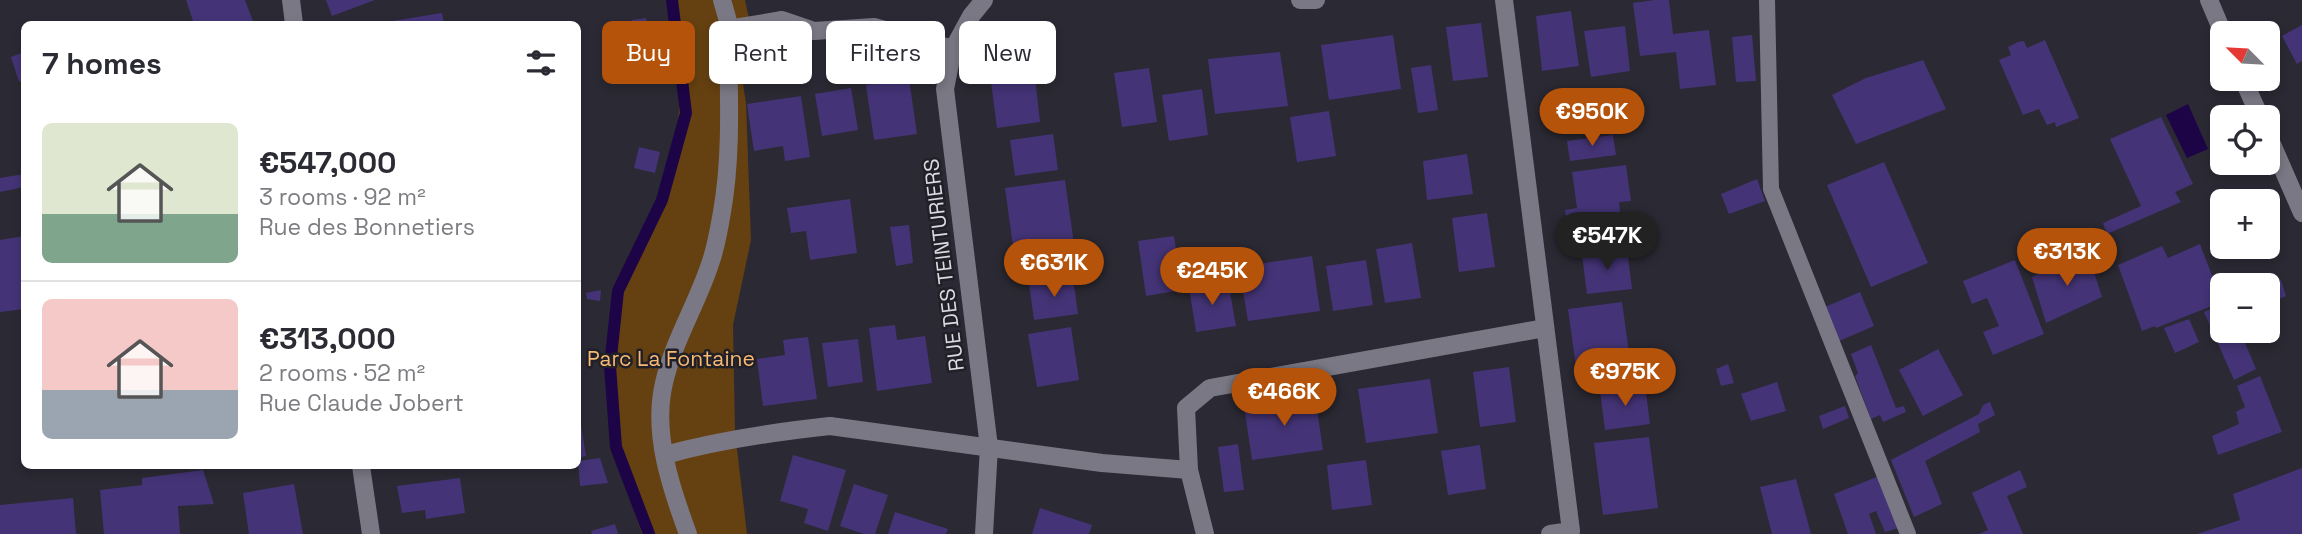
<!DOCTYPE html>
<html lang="en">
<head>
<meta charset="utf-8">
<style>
	body { margin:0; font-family:"Space Grotesk",sans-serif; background:#f2f2f3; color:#2b2b33; height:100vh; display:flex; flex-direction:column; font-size:26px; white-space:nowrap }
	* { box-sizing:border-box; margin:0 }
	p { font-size:23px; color:#7c7c81 }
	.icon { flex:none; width:38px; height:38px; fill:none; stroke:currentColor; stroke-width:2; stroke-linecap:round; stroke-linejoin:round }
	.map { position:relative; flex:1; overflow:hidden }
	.sheet { position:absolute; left:21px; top:21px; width:560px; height:448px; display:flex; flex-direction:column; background:#fff; border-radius:10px; box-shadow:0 4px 10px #0003 }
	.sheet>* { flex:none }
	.banner { position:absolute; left:602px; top:21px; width:665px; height:63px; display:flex; gap:14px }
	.needle { width:46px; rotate:294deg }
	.fabs { position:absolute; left:2210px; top:21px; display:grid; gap:14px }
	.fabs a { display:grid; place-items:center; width:70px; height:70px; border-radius:10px; background:#fff; box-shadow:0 4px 10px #0003; font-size:35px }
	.price { position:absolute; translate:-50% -60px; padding:0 16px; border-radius:24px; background:#b45309; color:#fff; font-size:23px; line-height:46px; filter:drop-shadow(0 2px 4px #0008) }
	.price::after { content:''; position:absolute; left:50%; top:42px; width:21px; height:16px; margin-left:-10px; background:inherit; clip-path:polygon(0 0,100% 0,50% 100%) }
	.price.current { background:#222; color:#fff }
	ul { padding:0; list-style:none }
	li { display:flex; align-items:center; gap:21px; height:175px; padding:0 21px }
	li+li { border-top:2px solid #e1e1e2 }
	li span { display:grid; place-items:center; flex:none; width:196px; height:140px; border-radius:10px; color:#555 }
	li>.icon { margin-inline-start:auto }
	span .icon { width:84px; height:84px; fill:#fffc; stroke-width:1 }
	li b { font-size:30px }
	h2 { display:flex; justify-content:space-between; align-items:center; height:84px; padding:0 21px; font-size:30px }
	.pill { padding:0 24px; border-radius:10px; background:#fff; box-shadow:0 4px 10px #0003; font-size:24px; line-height:63px }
	.pill.current { background:#b45309; color:#fff }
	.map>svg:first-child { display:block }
	.green { fill:#654111 }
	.water { fill:#1d0446 }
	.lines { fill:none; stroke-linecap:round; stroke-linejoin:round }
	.stream { stroke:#1d0446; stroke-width:12 }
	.building { fill:#443477 }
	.service { stroke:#7a7884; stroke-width:16 }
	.pedestrian { stroke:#7a7884; stroke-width:18 }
	.minor { stroke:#7a7884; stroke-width:18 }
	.labels { text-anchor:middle; stroke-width:5; stroke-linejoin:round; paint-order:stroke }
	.street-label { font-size:21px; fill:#dadae0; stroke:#212029 }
	.park-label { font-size:21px; fill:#f7ba74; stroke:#212029 }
</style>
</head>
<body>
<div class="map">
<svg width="2302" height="534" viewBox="0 0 2302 534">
	<rect width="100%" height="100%" fill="#2b2933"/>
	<polygon class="green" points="670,0 745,0 749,19 734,23 746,104 751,240 733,325 735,432 747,534 642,534 612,448 608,349 615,301 665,194 677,152 679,105"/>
	<polygon class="water" points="2188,104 2208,149 2187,158 2166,115"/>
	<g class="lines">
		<polyline class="stream" points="649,534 616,447 610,366 618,291 662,200 686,113 672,0"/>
	</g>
	<g class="building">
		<polygon points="186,0 245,0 254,24 194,24"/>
		<polygon points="326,0 375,0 332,16"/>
		<polygon points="1654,0 1669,0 1673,34 1709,30 1716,85 1680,89 1676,52 1640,56 1633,3"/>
		<polygon points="1571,11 1579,66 1542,71 1536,16"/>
		<polygon points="442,13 444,24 380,24 380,23"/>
		<polygon points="646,18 650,44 636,47 632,20"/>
		<polygon points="1481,23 1488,77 1453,81 1446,27"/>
		<polygon points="2302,25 2302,61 2297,64 2282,36"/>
		<polygon points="1625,26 1630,71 1591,77 1584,31"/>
		<polygon points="1393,35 1401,89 1329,100 1321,45"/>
		<polygon points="1752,35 1756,81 1736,82 1732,37"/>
		<polygon points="2045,40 2079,118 2056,127 2055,122 2047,125 2039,109 2023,115 1999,60 2011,55 2008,47 2018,42 2024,41 2027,48"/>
		<polygon points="24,52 24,80 19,82 11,57"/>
		<polygon points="1280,52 1288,106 1215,114 1208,59"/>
		<polygon points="1923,60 1946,109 1856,144 1832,95 1866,78"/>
		<polygon points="1431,65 1438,110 1418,113 1411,68"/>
		<polygon points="1034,68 1040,122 997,128 990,74"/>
		<polygon points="1149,68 1157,122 1122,127 1114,73"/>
		<polygon points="909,79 917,134 874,140 866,85"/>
		<polygon points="851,88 858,130 822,136 815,94"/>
		<polygon points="1202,89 1208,135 1169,141 1162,95"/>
		<polygon points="801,96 810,157 785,161 783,146 754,151 747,104"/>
		<polygon points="1329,111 1336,156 1297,162 1290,117"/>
		<polygon points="2161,117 2193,184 2175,192 2181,202 2107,234 2103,223 2141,206 2110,139"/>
		<polygon points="1053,134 1058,170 1015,176 1010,140"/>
		<polygon points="1613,135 1616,155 1570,161 1567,141"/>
		<polygon points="639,147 660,152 655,173 634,168"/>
		<polygon points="1467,154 1473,194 1427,200 1423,161"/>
		<polygon points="1884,162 1928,263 1871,287 1827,185"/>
		<polygon points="1626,165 1631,201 1619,202 1623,239 1570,246 1565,210 1577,208 1572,172"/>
		<polygon points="24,174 24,187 0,192 0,178"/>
		<polygon points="1757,179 1765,201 1729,214 1721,194"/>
		<polygon points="1065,180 1077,266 1017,275 1005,188"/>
		<polygon points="850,199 857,253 810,260 806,231 791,233 787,208"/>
		<polygon points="1487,213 1495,267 1459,272 1452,218"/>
		<polygon points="909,225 913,263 896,266 890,227"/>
		<polygon points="24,236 24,309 0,312 0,240"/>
		<polygon points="1174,236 1182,290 1146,296 1138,241"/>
		<polygon points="1412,243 1421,298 1385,303 1376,249"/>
		<polygon points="2200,244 2222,302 2156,328 2155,326 2142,331 2118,265 2162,246 2168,258"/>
		<polygon points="1627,249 1632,289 1587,294 1582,255"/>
		<polygon points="2088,253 2102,297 2046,323 2032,277"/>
		<polygon points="1312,256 1320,311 1248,321 1239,267"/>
		<polygon points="1366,260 1373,305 1333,311 1326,266"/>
		<polygon points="2015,260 2044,334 1993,355 1983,332 1999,326 1987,298 1972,304 1963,281"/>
		<polygon points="1073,278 1078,314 1034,320 1029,284"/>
		<polygon points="2281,280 2286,296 2268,304 2268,285"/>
		<polygon points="1228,281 1236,326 1196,332 1189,287"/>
		<polygon points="601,290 600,301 587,299 586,293"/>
		<polygon points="1860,292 1874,326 1839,341 1825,307"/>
		<polygon points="1622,302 1632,374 1578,382 1568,309"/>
		<polygon points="2222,304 2222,331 2240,331 2256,369 2234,380 2204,312"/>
		<polygon points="2189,319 2199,342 2175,353 2164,328"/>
		<polygon points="895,325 897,340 925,336 932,383 877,391 869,328"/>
		<polygon points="1071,327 1079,380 1037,387 1028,334"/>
		<polygon points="808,337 817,399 763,406 757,359 785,355 783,340"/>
		<polygon points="858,339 863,382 828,387 822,343"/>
		<polygon points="1871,345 1896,408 1904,406 1906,412 1883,422 1880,415 1871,419 1855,376 1858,373 1851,354"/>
		<polygon points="1938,349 1963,395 1923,416 1899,370"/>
		<polygon points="1728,364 1734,383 1721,386 1716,369"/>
		<polygon points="1509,367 1516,422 1480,427 1473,372"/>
		<polygon points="2260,376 2282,432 2218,455 2212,436 2239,424 2236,412 2245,407 2237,386"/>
		<polygon points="1430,379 1438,433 1366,443 1358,389"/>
		<polygon points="1777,382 1786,411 1751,421 1741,394"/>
		<polygon points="1645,385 1650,424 1605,430 1600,391"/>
		<polygon points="1315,396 1323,450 1252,460 1244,406"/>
		<polygon points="1990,402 1995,415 1978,424 1980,432 1925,461 1942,504 1914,517 1891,460 1979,414 1983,405"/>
		<polygon points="578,406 586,456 578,458"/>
		<polygon points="1845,406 1849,418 1823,429 1819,416"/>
		<polygon points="1649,437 1658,508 1603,515 1594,443"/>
		<polygon points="1238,444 1244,490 1224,492 1218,447"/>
		<polygon points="1480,445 1486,489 1448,495 1441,451"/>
		<polygon points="793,455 846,470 828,531 804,523 808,509 780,501"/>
		<polygon points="600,458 608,483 580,486 578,461"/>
		<polygon points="1366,460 1372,505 1332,510 1327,465"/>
		<polygon points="2302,468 2302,534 2197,534 2240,520 2233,494"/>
		<polygon points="203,470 214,504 178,506 180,534 104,534 100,490 142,485 142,478"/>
		<polygon points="2020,470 2027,487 2007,496 2023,534 1979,534 1988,530 1972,493"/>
		<polygon points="1879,476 1899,528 1885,532 1876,511 1869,514 1876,534 1848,534 1834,494"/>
		<polygon points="460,478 465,513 426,519 425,510 402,513 397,486"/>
		<polygon points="1796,479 1811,534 1772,534 1760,487"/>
		<polygon points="294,484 303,534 249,534 243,493"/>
		<polygon points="854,484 888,495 875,534 864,534 840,526"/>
		<polygon points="73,498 76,534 0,534 0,505"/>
		<polygon points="1040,508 1092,525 1089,534 1032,534"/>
		<polygon points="895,512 948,529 946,534 888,534"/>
		<polygon points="615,524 618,534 592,534 591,531"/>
	</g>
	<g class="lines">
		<polyline class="service" points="1767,0 1771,189 1908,534"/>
		<g class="pedestrian">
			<polyline points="728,29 782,20 814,31"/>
			<path d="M665,455C719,440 774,432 830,426"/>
			<path d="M688,534C671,488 652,433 664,383C673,342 697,304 710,264C716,248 719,229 722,212C733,149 728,85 728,21L722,0"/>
		</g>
		<g class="minor">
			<polyline points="291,0 294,24"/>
			<polyline points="1300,0 1316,0"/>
			<polyline points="1504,0 1571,531 1550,534"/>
			<polyline points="2209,0 2223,33"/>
			<polyline points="814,31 874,27 953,49"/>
			<polyline points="2243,79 2260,117"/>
			<polyline points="2268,135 2302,213"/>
			<polyline points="830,426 1102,463 1189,470"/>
			<polyline points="361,466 371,534"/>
			<polyline points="984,534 989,447 945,89 953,49 971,16 984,0"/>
			<polyline points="1205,534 1189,470 1186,408 1210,388 1545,328"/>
		</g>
	</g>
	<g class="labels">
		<g class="street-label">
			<text transform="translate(944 265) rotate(-97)" y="7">RUE DES TEINTURIERS</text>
		</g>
		<g class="park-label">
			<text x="671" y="366">Parc La Fontaine</text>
		</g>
	</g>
</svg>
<div class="fabs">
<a><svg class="needle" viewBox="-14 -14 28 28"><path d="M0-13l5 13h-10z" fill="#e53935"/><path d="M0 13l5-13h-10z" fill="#7c7c81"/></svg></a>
<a><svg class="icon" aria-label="locate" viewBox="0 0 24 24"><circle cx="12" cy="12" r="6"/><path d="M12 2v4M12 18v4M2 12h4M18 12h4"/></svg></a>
<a>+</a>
<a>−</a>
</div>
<b class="price" style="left:1592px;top:148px">€950K</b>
<b class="price current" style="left:1607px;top:272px">€547K</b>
<b class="price" style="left:2067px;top:288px">€313K</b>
<b class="price" style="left:1054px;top:299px">€631K</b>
<b class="price" style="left:1212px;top:307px">€245K</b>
<b class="price" style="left:1625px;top:408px">€975K</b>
<b class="price" style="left:1284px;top:428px">€466K</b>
<div class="banner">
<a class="pill current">Buy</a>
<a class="pill">Rent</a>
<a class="pill">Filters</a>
<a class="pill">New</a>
</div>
<section class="sheet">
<h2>7 homes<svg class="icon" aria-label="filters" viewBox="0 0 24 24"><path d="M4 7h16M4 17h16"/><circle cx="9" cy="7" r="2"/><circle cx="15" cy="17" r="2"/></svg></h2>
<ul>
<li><span style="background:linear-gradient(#dfe7d0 65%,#7fa58c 0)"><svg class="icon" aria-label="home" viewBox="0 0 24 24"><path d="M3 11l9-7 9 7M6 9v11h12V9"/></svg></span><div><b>€547,000</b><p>3 rooms · 92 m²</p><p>Rue des Bonnetiers</p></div></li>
<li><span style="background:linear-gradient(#f6c9c9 65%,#9aa5b1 0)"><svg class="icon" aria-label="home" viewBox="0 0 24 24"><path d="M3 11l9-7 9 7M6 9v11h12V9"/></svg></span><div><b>€313,000</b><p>2 rooms · 52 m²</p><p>Rue Claude Jobert</p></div></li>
</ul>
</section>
</div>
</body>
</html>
